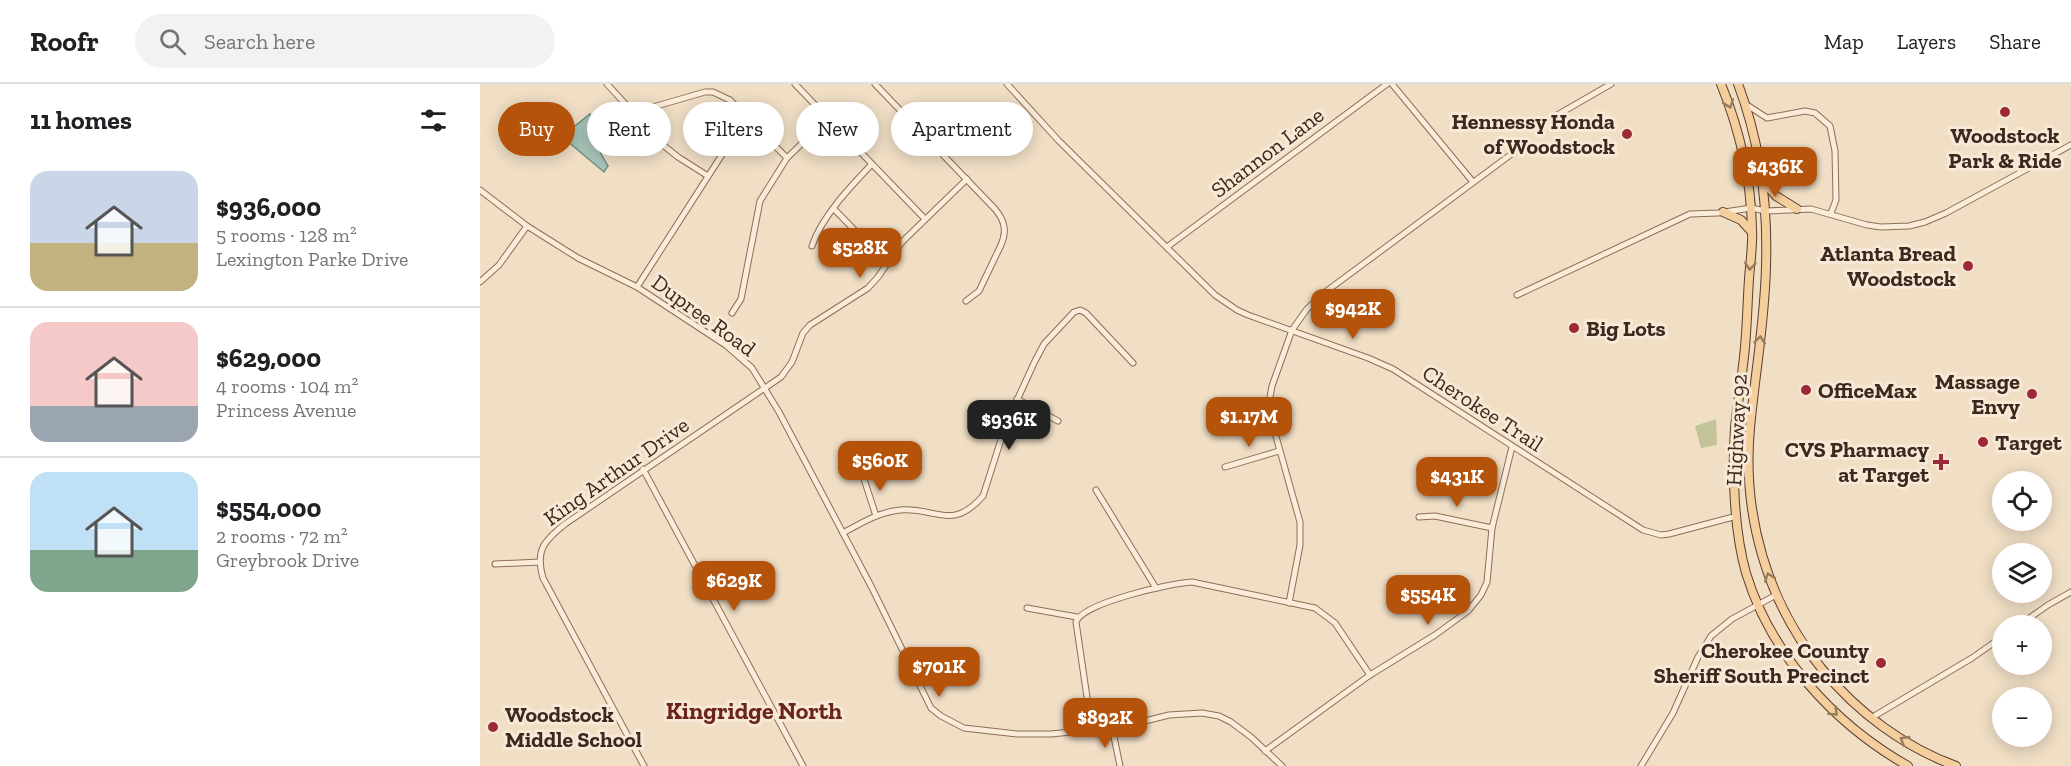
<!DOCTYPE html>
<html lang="en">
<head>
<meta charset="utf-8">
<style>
	body { margin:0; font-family:"Zilla Slab",serif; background:#f2f2f2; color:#202124; height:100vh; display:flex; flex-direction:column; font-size:22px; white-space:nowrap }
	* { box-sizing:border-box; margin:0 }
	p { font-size:20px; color:#757577 }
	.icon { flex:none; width:33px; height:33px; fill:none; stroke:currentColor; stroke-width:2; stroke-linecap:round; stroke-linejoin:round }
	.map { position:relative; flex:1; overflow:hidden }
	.details { display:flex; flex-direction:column; background:#fff; width:480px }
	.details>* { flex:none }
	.top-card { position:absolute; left:18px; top:18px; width:570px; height:54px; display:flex; gap:12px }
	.controls { position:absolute; left:1512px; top:387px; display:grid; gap:12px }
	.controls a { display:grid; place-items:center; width:60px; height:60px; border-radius:50%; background:#fff; box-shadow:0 3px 15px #0003; font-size:30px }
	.price { position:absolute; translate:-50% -51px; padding:0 14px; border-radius:12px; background:#b45309; color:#fff; font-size:20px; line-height:39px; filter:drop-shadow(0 2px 3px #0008) }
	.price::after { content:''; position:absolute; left:50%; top:36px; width:18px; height:14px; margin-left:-9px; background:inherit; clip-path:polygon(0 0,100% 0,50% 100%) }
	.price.current { background:#222; color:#fff }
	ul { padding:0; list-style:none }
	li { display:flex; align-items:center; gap:18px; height:150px; padding:0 30px }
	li+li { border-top:2px solid #e0e0e0 }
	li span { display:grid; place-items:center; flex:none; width:168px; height:120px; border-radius:18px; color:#555 }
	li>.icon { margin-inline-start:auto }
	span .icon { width:72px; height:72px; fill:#fffc; stroke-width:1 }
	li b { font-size:26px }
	h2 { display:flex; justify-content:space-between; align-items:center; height:72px; padding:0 30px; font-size:26px }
	.tag { padding:0 21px; border-radius:27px; background:#fff; box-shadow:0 3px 15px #0003; font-size:21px; line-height:54px }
	.tag.current { background:#b45309; color:#fff }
	header { display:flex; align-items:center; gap:36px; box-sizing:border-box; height:84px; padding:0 30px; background:#fff; border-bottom:2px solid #e0e0e0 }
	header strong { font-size:28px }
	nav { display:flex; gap:33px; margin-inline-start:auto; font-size:21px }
	.search { width:420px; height:54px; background:#f2f2f2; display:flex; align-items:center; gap:15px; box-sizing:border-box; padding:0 21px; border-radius:33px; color:#757577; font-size:22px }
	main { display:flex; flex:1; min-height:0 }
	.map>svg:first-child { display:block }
	.cemetery { fill:#c3c398 }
	.water { fill:#a7c3b7; stroke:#6d9284; stroke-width:1.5 }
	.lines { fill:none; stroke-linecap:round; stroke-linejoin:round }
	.street-casing { stroke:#8c6f5a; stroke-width:7 }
	.primary-casing { stroke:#5a3d2f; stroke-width:10 }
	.street { stroke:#faecd9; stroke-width:5 }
	.primary { stroke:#f4ce9d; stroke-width:8 }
	.oneway { stroke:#987c5e }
	.poi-dot { fill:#9d2837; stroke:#f7e9d5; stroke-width:2 }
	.labels { text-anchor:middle; stroke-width:6; stroke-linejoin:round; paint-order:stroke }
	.poi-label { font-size:22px; font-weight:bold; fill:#3b291f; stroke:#f7e9d5; text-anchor:end }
	.street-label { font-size:22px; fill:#3b291f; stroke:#f7e9d5 }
	.neighbourhood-label { font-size:24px; font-weight:bold; fill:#6a231d; stroke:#f7e9d5 }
</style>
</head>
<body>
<header>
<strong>Roofr</strong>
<div class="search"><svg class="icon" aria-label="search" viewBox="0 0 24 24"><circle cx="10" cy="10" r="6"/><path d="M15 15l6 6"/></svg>Search here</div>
<nav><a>Map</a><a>Layers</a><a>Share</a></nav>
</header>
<main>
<section class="details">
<h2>11 homes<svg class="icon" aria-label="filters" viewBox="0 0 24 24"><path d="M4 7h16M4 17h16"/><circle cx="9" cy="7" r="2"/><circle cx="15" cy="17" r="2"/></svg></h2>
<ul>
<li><span style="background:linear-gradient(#c9d6e8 60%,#c2b280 0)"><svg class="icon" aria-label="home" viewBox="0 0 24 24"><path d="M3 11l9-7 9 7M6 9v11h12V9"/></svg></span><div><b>$936,000</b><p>5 rooms · 128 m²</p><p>Lexington Parke Drive</p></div></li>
<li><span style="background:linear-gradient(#f6c9c9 70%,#9aa5b1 0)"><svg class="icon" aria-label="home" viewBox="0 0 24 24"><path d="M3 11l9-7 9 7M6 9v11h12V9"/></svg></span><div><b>$629,000</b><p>4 rooms · 104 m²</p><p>Princess Avenue</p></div></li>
<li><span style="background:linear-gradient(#bfe0f5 65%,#7fa58c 0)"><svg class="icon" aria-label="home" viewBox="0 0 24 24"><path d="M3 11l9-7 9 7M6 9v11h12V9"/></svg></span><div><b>$554,000</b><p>2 rooms · 72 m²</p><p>Greybrook Drive</p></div></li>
</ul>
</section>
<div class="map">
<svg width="1591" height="682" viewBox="0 0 1591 682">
	<rect width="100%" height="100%" fill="#f0dec5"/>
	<polygon class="cemetery" points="1236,335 1237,361 1221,364 1215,342"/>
	<path class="water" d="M110,30C114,37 112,41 113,49C115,61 122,72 128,82L124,88L86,56L90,46Z"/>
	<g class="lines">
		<g class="street-casing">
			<g id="street">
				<polyline points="127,0 183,61 198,73 228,92"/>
				<polyline points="315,0 445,135"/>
				<path d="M395,0L515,125C525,137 527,147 521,161L499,207L486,217"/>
				<polyline points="527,0 578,56 735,211 757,226 768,231 888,274 913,285 1163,446 1181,451 1189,450 1257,432"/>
				<polyline points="912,0 993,98"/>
				<polyline points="1267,21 1287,34 1325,27 1335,29 1350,42 1355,67 1356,116 1351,129"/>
				<polyline points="159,34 173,23 225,8 233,8 250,16 307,74"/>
				<polyline points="1072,34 1131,0"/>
				<polyline points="0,106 47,142 98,174 157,203 247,262 272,284 299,328 391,502 451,624 461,632 484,644 537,650 571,650 641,643 689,631 722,629 739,632 751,638 771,653 802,682"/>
				<polyline points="354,125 389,161 409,176"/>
				<path d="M332,162C342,132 371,102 392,80"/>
				<polyline points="687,163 907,0"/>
				<polyline points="0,198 19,181 47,142"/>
				<polyline points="157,203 245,66 273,40"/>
				<polyline points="1037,211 1210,130 1238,129 1271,124 1286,127 1331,125 1387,141 1401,143 1429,142 1445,138 1466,129 1591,61"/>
				<polyline points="252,229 261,215 280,117 307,74 348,34"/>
				<polyline points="537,315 578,337"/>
				<polyline points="745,383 799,367"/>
				<polyline points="163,385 323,682"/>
				<polyline points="383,392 396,432"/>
				<polyline points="616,406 676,504"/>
				<polyline points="939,433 955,432 1012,444"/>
				<path d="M363,449C381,439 399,428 420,426C457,423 471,448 503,412L526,340L555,277L564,260L594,228L600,226L606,229L653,279"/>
				<polyline points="15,480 60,478"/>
				<polyline points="809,519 820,461 820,438 788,324 792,302 812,246 827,225 844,209 1041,63"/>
				<polyline points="547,524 597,533"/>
				<polyline points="1538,542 1568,521 1591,508"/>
				<polyline points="1391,634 1492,574 1522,553"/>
				<polyline points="632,643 640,682"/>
				<path d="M617,644L608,620L596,538C602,519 691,499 712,498L835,524L855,539L890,591"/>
				<polyline points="785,667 890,591 955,551 988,527 1001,511 1007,498 1012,444 1032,363"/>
				<path d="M164,682L63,494C55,466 64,457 85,440L301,293L312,278L323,249L330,241L388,204L398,193L422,158L487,95"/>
				<polyline points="1161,682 1193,629 1218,573 1231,552 1252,535 1296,511"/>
			</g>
		</g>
		<g class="primary-casing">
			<g id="primary">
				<path d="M1241,0C1260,47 1271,94 1272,145C1273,162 1270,179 1269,195C1267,224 1267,253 1263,281C1261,302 1257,323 1255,344C1252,388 1254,447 1266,489C1291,571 1354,640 1428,682"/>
				<path d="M1258,0C1280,58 1288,120 1286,182C1285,236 1275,290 1270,344C1262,431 1287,518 1342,585C1377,628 1424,663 1476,682"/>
				<polyline points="1283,97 1296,112 1317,125"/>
				<polyline points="1243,128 1261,136 1272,148"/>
			</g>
		</g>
		<use href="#street" class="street"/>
		<use href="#primary" class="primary"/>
	</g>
	<defs><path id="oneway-chevron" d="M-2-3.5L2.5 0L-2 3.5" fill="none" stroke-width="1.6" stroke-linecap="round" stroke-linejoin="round" transform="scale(1.5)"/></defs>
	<g class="oneway">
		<use href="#oneway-chevron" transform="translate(1249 20) rotate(70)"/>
		<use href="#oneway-chevron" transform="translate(1270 182) rotate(94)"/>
		<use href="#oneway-chevron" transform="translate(1280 256) rotate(-84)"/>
		<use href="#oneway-chevron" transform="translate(1289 493) rotate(-111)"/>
		<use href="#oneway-chevron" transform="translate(1354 628) rotate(44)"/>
		<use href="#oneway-chevron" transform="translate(1424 656) rotate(-149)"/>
	</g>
	<g class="poi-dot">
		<circle cx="1525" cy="28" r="6"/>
		<circle cx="1147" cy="50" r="6"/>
		<circle cx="1488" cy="182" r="6"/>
		<circle cx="1094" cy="244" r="6"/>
		<circle cx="1326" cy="306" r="6"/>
		<circle cx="1552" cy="310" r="6"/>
		<circle cx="1503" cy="358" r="6"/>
		<path d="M1458 369h6v6h6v6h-6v6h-6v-6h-6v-6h6z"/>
		<circle cx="1401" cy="579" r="6"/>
		<circle cx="13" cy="643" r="6"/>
	</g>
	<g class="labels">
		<g class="poi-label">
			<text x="1135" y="45">Hennessy Honda<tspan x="1135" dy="25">of Woodstock</tspan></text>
			<text x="1525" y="59" text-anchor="middle">Woodstock<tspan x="1525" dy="25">Park &amp; Ride</tspan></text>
			<text x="1476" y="177">Atlanta Bread<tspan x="1476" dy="25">Woodstock</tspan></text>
			<text x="1106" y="252" text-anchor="start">Big Lots</text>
			<text x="1540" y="305">Massage<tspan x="1540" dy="25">Envy</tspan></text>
			<text x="1338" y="314" text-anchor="start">OfficeMax</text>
			<text x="1515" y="366" text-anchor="start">Target</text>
			<text x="1449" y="373">CVS Pharmacy<tspan x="1449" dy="25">at Target</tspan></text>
			<text x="1389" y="574">Cherokee County<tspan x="1389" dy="25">Sheriff South Precinct</tspan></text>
			<text x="25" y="638" text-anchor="start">Woodstock<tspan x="25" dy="25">Middle School</tspan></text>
		</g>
		<g class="street-label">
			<text transform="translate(787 68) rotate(-37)" y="8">Shannon Lane</text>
			<text transform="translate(224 231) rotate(36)" y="8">Dupree Road</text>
			<text transform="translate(1003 324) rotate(33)" y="8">Cherokee Trail</text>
			<text transform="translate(1256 346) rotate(-87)" y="8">Highway 92</text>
			<text transform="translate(136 387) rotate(-35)" y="8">King Arthur Drive</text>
		</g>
		<g class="neighbourhood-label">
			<text x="274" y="635">Kingridge North</text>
		</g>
	</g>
</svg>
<div class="controls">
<a><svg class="icon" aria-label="locate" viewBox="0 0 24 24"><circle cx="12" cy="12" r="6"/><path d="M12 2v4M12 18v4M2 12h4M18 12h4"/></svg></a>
<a><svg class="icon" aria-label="layers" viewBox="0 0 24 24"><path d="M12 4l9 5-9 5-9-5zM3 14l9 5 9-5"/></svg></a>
<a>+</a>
<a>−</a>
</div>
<b class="price" style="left:1295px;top:114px">$436K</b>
<b class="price" style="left:380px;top:195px">$528K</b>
<b class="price" style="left:873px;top:256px">$942K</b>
<b class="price" style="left:769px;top:364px">$1.17M</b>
<b class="price current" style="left:529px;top:367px">$936K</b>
<b class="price" style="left:400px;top:408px">$560K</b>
<b class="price" style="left:977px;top:424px">$431K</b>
<b class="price" style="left:254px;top:528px">$629K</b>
<b class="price" style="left:948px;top:542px">$554K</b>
<b class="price" style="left:459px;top:614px">$701K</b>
<b class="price" style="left:625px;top:665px">$892K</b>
<div class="top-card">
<a class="tag current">Buy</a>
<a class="tag">Rent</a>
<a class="tag">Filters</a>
<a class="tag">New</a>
<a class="tag">Apartment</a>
</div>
</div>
</main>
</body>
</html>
